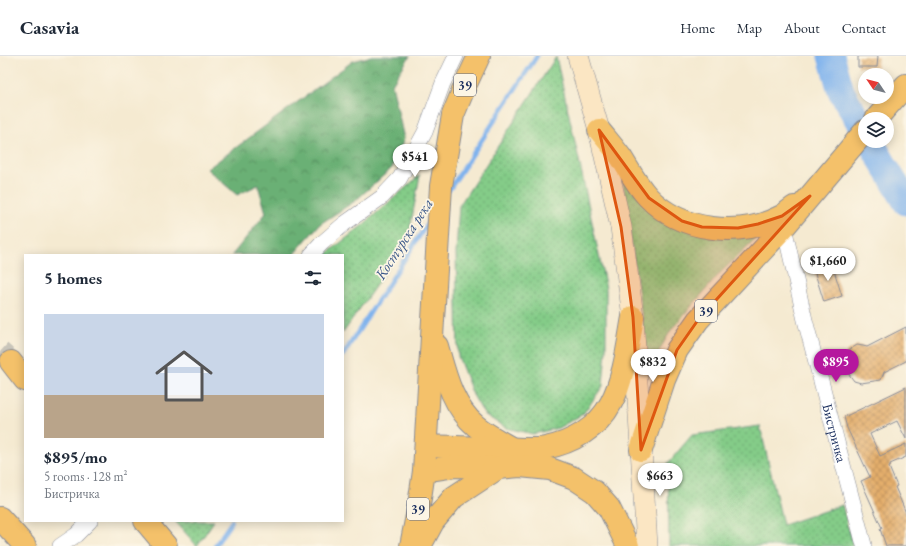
<!DOCTYPE html>
<html lang="en">
<head>
<meta charset="utf-8">
<style>
	body { margin:0; font-family:"EB Garamond",serif; background:#f2f2f3; color:#1f2937; height:100vh; display:flex; flex-direction:column; font-size:15px; white-space:nowrap }
	* { box-sizing:border-box; margin:0 }
	p { font-size:13px; color:#747a83 }
	.icon { flex:none; width:22px; height:22px; fill:none; stroke:currentColor; stroke-width:2; stroke-linecap:round; stroke-linejoin:round }
	.map { position:relative; flex:1; overflow:hidden }
	.side { position:absolute; left:24px; top:198px; width:320px; height:268px; display:flex; flex-direction:column; background:#fff; border-radius:0px; box-shadow:0 2px 10px #0003 }
	.side>* { flex:none }
	.needle { width:26px; rotate:305deg }
	.controls { position:absolute; left:858px; top:12px; display:grid; gap:8px }
	.controls a { display:grid; place-items:center; width:36px; height:36px; border-radius:50%; background:#fff; box-shadow:0 2px 10px #0003; font-size:20px }
	.price { position:absolute; translate:-50% -34px; padding:0 9px; border-radius:14px; background:#fff; color:#222; font-size:13px; line-height:26px; filter:drop-shadow(0 1px 2px #0008) }
	.price::after { content:''; position:absolute; left:50%; top:24px; width:12px; height:9px; margin-left:-6px; background:inherit; clip-path:polygon(0 0,100% 0,50% 100%) }
	.price.selected { background:#b5179e; color:#fff }
	ul { padding:0; list-style:none }
	li { display:grid; align-content:center; gap:8px; height:212px; padding:0 20px }
	li span { display:grid; place-items:center; height:124px; border-radius:0px; color:#555 }
	li>.icon { margin-inline-start:auto }
	span .icon { width:72px; height:72px; fill:#fffc; stroke-width:1 }
	li b { font-size:17px }
	h2 { display:flex; justify-content:space-between; align-items:center; height:48px; padding:0 20px; font-size:17px }
	header { display:flex; align-items:center; gap:24px; box-sizing:border-box; height:56px; padding:0 20px; background:#fff; border-bottom:1px solid #e0e1e3 }
	header strong { font-size:19px }
	nav { display:flex; gap:22px; margin-inline-start:auto; font-size:14px }
	.map>svg:first-child { display:block }
	.grass { fill:url(#grass-dots); stroke:#507e73 }
	.forest { fill:url(#forest-crowns); stroke:#437069 }
	.lines { fill:none; stroke-linecap:round; stroke-linejoin:round }
	.stream { stroke:#80b3ed; stroke-width:4.5 }
	.river { stroke:#80b3ed; stroke-width:27 }
	.building { fill:url(#building-cross-hatch) }
	.highway-tunnel { stroke:#c9c5ba; stroke-width:22; stroke-dasharray:22 11; stroke-linecap:butt }
	.street-casing { stroke:#888c98; stroke-width:16 }
	.secondary-casing { stroke:#888c98; stroke-width:22 }
	.primary-casing { stroke:#888c98; stroke-width:24 }
	.highway-casing { stroke:#888c98; stroke-width:24 }
	.street { stroke:#fff; stroke-width:15 }
	.secondary { stroke:#fbe6c3; stroke-width:21 }
	.primary { stroke:#f4c16a; stroke-width:22 }
	.highway { stroke:#f4c16a; stroke-width:22 }
	.marked { fill:#de5710; fill-opacity:0.2; stroke:#de5710; stroke-width:3; stroke-linejoin:round }
	.labels { text-anchor:middle; stroke-width:3.5; stroke-linejoin:round; paint-order:stroke }
	.shield { fill:#fcf5e5; stroke:#5e6a86; stroke-width:1 }
	.shield-label { font-size:13px; font-weight:bold; fill:#1b2f5e }
	.street-label { font-size:14px; fill:#1b2f5e; stroke:#fcf5e5 }
	.water-label { font-size:15px; font-style:italic; fill:#395789; stroke:#fcf5e5 }
</style>
</head>
<body>
<header>
<strong>Casavia</strong>
<nav><a>Home</a><a>Map</a><a>About</a><a>Contact</a></nav>
</header>
<div class="map">
<svg width="906" height="490" viewBox="0 0 906 490">
	<defs>
		<pattern id="grass-dots" width="8" height="8" patternUnits="userSpaceOnUse"><rect width="8" height="8" fill="#84cc88"/><path d="M2 2h.1M6 6h.1" fill="none" stroke="#6ba672" stroke-width="1.8" stroke-linecap="round"/></pattern>
		<pattern id="forest-crowns" width="20" height="18" patternUnits="userSpaceOnUse"><rect width="20" height="18" fill="#6bb074"/><path d="M2 6a3 3 0 1 1 6 0M12 15a3 3 0 1 1 6 0" fill="none" stroke="#579062"/></pattern>
		<pattern id="building-cross-hatch" width="8" height="8" patternUnits="userSpaceOnUse"><rect width="8" height="8" fill="#e4ae6c"/><path d="M0 0l8 8M0 8l8-8" fill="none" stroke="#b88e5c"/></pattern>
	</defs>
	<rect width="100%" height="100%" fill="#fcf5e5"/>
	<filter id="ink" filterUnits="userSpaceOnUse"><feTurbulence type="fractalNoise" baseFrequency=".025" numOctaves="2"/><feDisplacementMap in="SourceGraphic" scale="8" xChannelSelector="R" yChannelSelector="G"/><feConvolveMatrix kernelMatrix="1 2 1 2 8 2 1 2 1" color-interpolation-filters="sRGB"/></filter>
	<filter id="wash" filterUnits="userSpaceOnUse"><feTurbulence type="fractalNoise" baseFrequency=".012" numOctaves="4" result="noise"/><feDisplacementMap in="SourceGraphic" scale="16" xChannelSelector="R" yChannelSelector="G"/><feGaussianBlur stdDeviation="0.9" result="paint"/><feColorMatrix in="noise" values="0 0 0 0 0 0 0 0 0 0 0 0 0 0 0 0 0 1.4 0 .05"/><feComposite in="paint" operator="in"/></filter>
	<g filter="url(#wash)">
		<rect width="100%" height="100%" fill="#f5ead1"/>
		<g class="grass">
			<polygon points="556,1 579,104 606,233 606,293 603,330 583,358 558,372 533,378 506,372 484,358 473,339 458,300 456,196 459,150"/>
			<polygon points="420,119 408,183 343,277 343,199 325,199 363,169"/>
			<polygon points="623,125 671,166 768,170 721,216 671,274 649,312"/>
			<polygon points="760,370 783,469 842,449 853,490 669,490 668,407 692,379"/>
			<polygon points="175,465 214,465 197,490"/>
		</g>
		<polygon class="forest" points="372,0 410,0 392,28 404,83 392,112 355,145 320,168 293,199 232,199 266,157 258,129 237,139 207,113 353,5"/>
		<g class="lines">
			<g class="stream">
				<polyline points="449,134 537,0"/>
				<polyline points="343,299 431,162"/>
				<polyline points="215,490 232,465"/>
			</g>
			<g class="river">
				<polyline points="831,0 841,35 865,76"/>
				<polyline points="870,85 906,146"/>
			</g>
		</g>
		<g id="blocks">
			<g class="building">
				<polygon points="858,0 878,0 877,11 858,11"/>
				<polygon points="831,205 842,240 824,246 813,211"/>
				<polygon points="906,271 906,305 884,316 881,324 861,327 854,325 848,317 846,311 846,296 857,289 863,290 867,291"/>
				<polygon points="906,331 906,383 897,365 870,378 880,400 906,388 906,401 890,408 891,410 889,411 897,430 895,431 906,457 906,490 886,490 880,473 882,472 861,425 870,421 847,372 844,361"/>
			</g>
		</g>
	</g>
	<g filter="url(#ink)">
		<use href="#blocks" fill-opacity="0" stroke="#888c98" stroke-width="1"/>
		<g class="lines">
			<polyline class="highway-tunnel" points="0,296 11,306"/>
			<g class="street-casing">
				<g id="street">
					<path id="s1" d="M784,171L805,264L864,489"/>
					<polyline points="311,199 322,187 344,168 382,141 400,122 425,76 443,27 456,0"/>
					<polyline points="60,490 76,479 90,465"/>
				</g>
			</g>
			<g class="secondary-casing">
				<polyline id="secondary" points="578,0 599,74 621,171 633,261 647,490"/>
			</g>
			<g class="primary-casing">
				<g id="primary">
					<polyline points="876,63 906,29"/>
					<path d="M599,74C607,84 615,93 622,103C630,116 637,129 648,141C681,176 740,182 782,160C786,157 790,154 794,151"/>
					<path d="M437,290C445,318 452,350 476,370C487,379 499,385 511,392"/>
					<path d="M426,390C452,391 479,392 505,392C518,393 533,394 545,392C572,387 598,372 611,347C624,323 628,289 633,261"/>
					<polyline points="641,394 664,324 677,294 698,264 784,171 865,75"/>
					<polyline points="424,415 456,410 498,412"/>
					<polyline points="411,490 419,449 424,415 441,130 453,59 465,30 479,0"/>
					<polyline points="420,490 433,466 454,441 498,412 520,410 550,413 574,422 595,436 609,452 628,490"/>
				</g>
			</g>
			<g class="highway-casing">
				<g id="highway">
					<polyline points="11,306 25,324"/>
					<polyline points="0,462 25,490"/>
					<polyline points="145,465 166,490"/>
				</g>
			</g>
			<use href="#street" class="street"/>
			<use href="#secondary" class="secondary"/>
			<use href="#primary" class="primary"/>
			<use href="#highway" class="highway"/>
		</g>
	</g>
	<path class="marked" d="M599,74L649,142L682,165L702,171L738,172L758,168L782,160L810,140L698,264L677,294L641,394L633,261L621,171Z"/>
	<g class="labels">
		<g class="shield">
			<rect x="454" y="18" width="22" height="22" rx="3"/>
			<rect x="695" y="244" width="22" height="22" rx="3"/>
			<rect x="407" y="442" width="22" height="22" rx="3"/>
		</g>
		<g class="shield-label">
			<text x="465" y="34">39</text>
			<text x="706" y="260">39</text>
			<text x="418" y="458">39</text>
		</g>
		<g class="street-label">
			<text dy="5" stroke="none"><textPath href="#s1" startOffset="212">Бистричка</textPath></text>
		</g>
		<g class="water-label">
			<text transform="translate(404 183) rotate(-57)" y="5">Костурска река</text>
		</g>
	</g>
</svg>
<div class="controls">
<a><svg class="needle" viewBox="-14 -14 28 28"><path d="M0-13l5 13h-10z" fill="#e53935"/><path d="M0 13l5-13h-10z" fill="#747a83"/></svg></a>
<a><svg class="icon" aria-label="layers" viewBox="0 0 24 24"><path d="M12 4l9 5-9 5-9-5zM3 14l9 5 9-5"/></svg></a>
</div>
<b class="price" style="left:415px;top:122px">$541</b>
<b class="price" style="left:828px;top:226px">$1,660</b>
<b class="price" style="left:653px;top:327px">$832</b>
<b class="price selected" style="left:836px;top:327px">$895</b>
<b class="price" style="left:660px;top:441px">$663</b>
<section class="side">
<h2>5 homes<svg class="icon" aria-label="filters" viewBox="0 0 24 24"><path d="M4 7h16M4 17h16"/><circle cx="9" cy="7" r="2"/><circle cx="15" cy="17" r="2"/></svg></h2>
<ul>
<li><span style="background:linear-gradient(#c9d6e8 65%,#b9a48a 0)"><svg class="icon" aria-label="home" viewBox="0 0 24 24"><path d="M3 11l9-7 9 7M6 9v11h12V9"/></svg></span><div><b>$895/mo</b><p>5 rooms · 128 m²</p><p>Бистричка</p></div></li>
</ul>
</section>
</div>
</body>
</html>
